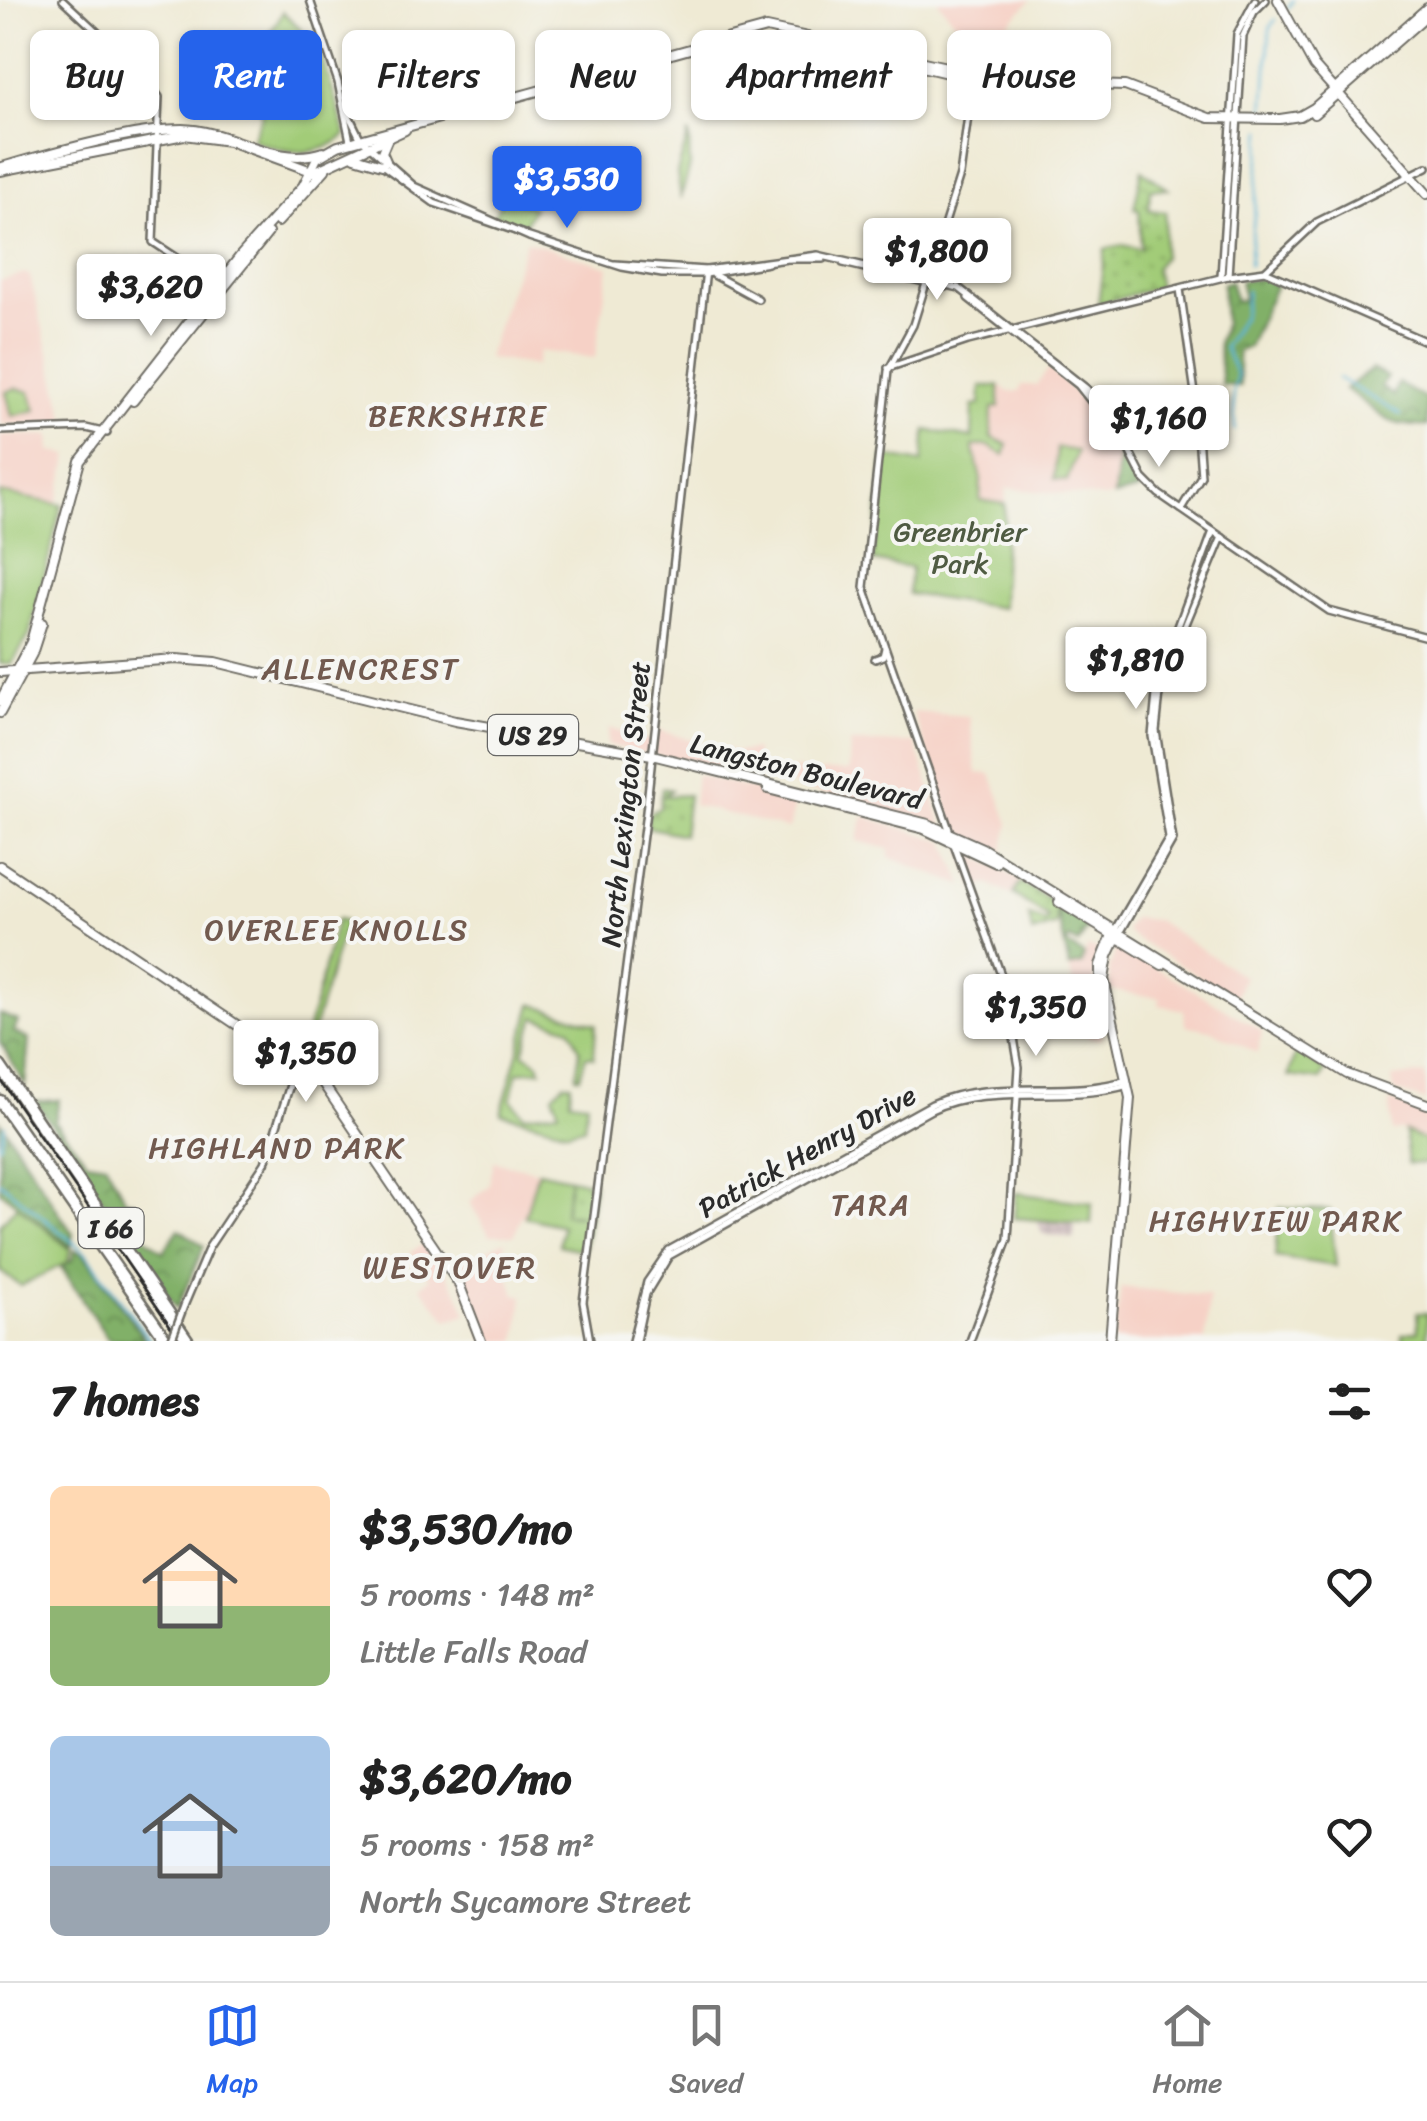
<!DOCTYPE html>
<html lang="en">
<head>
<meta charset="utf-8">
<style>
	body { margin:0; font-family:Sriracha,sans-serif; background:#f6f6f6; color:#222; height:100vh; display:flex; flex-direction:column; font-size:38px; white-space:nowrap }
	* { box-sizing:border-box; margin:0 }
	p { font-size:32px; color:#767676 }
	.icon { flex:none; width:55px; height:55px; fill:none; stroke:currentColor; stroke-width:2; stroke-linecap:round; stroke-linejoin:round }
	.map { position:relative; height:1341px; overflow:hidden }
	.side { display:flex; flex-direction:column; background:#fff; flex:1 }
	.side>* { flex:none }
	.top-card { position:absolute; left:30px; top:30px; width:1368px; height:90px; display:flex; gap:20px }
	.price { position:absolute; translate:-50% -85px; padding:0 22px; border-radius:10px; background:#fff; color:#222; font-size:32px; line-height:65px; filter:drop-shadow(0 2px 5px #0008) }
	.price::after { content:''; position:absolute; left:50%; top:60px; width:30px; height:22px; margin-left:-15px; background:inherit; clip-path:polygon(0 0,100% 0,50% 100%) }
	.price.active { background:#2563eb; color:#fff }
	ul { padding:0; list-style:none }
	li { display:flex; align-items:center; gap:30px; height:250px; padding:0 50px }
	li span { display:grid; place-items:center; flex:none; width:280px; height:200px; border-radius:15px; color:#555 }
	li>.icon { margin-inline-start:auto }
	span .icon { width:120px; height:120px; fill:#fffc; stroke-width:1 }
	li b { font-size:42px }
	h2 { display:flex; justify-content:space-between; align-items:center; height:120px; padding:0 50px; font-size:42px }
	.tag { padding:0 35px; border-radius:15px; background:#fff; box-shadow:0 2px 8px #0004; font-size:35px; line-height:90px }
	.tag.active { background:#2563eb; color:#fff }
	.tabs { display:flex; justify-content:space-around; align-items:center; height:140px; border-top:2px solid #e0e0e0; background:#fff; font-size:28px; color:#767676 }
	.tabs a { display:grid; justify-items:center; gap:5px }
	.tabs .active { color:#2563eb }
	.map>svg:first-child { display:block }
	.built { fill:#f6d1c6 }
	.industrial { fill:url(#industrial-grid) }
	.grass { fill:url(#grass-dots); stroke:#667c52; stroke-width:2.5 }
	.forest { fill:url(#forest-crowns); stroke:#566e4a; stroke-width:2.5 }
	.park { fill:#a2cc78; stroke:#667c52; stroke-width:2.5 }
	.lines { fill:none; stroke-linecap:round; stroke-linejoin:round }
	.stream { stroke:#59b3d6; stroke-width:2.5 }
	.minor-casing { stroke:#706e66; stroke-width:10 }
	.major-casing { stroke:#706e66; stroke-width:12 }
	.highway-casing { stroke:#706e66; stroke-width:15 }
	.minor { stroke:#fff; stroke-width:5 }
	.major { stroke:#fff; stroke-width:8 }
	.highway { stroke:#fff; stroke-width:10 }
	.rail { stroke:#2b2b2b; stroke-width:2.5 }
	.minor-bridge-casing { stroke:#706e66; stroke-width:10; stroke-linecap:butt }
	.minor-bridge { stroke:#fff; stroke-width:5 }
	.labels { text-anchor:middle; stroke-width:8; stroke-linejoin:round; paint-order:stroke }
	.shield { fill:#f6f6f2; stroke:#686867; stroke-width:2.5 }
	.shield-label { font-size:25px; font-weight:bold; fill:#2b2b2b }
	.park-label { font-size:28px; fill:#4f5b42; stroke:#f6f6f2 }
	.street-label { font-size:28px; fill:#2b2b2b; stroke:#f6f6f2 }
	.neighbourhood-label { font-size:30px; letter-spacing:2.5px; fill:#725a4f; stroke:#f6f6f2 }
	.quarter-label { font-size:32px; letter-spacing:2.5px; fill:#725a4f; stroke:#f6f6f2 }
</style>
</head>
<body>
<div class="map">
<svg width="1427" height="1341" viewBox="0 0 1427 1341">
	<defs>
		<pattern id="industrial-grid" width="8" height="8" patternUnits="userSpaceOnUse" patternTransform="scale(2.5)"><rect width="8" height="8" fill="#d1bfbf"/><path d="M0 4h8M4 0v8" fill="none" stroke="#b4a4a4"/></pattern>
		<pattern id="grass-dots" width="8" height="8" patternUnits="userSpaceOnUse" patternTransform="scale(2.5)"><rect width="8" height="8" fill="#a2cc78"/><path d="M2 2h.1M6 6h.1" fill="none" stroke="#8caf68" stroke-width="1.8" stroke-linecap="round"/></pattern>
		<pattern id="forest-crowns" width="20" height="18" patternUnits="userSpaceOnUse" patternTransform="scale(2.5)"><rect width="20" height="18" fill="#81b068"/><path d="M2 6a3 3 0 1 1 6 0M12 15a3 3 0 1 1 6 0" fill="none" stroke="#6a8f56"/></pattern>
	</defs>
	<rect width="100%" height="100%" fill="#f6f6f2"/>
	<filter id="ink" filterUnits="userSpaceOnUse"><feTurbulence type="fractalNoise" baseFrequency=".01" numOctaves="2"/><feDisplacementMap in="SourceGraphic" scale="20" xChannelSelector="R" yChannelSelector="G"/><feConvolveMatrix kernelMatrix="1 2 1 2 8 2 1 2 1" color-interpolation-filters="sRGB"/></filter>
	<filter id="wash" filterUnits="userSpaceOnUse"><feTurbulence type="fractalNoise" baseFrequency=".0048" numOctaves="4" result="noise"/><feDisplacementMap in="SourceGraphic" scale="40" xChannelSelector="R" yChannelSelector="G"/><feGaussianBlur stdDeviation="2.25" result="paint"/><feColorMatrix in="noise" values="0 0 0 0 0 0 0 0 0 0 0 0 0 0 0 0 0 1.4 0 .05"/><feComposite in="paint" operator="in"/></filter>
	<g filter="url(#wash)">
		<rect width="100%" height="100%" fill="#efead4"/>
		<g class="built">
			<polygon points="937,0 1031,0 981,53"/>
			<polygon points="526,241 609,267 595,358 539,351 536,366 487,358"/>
			<polygon points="25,273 30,276 66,421 60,425 0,424 0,281"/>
			<polygon points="1049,369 1093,409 1139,490 1105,498 1007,488 1005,504 980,501 981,479 973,445 990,446 1004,454 1008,445 991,438 992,407 999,407 999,386 1009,392 1020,391 1021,385 1036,385"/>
			<polygon points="0,435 50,435 51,451 69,455 57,505 0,493"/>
			<polygon points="913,712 969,716 977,773 991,774 1009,824 1002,856 955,830"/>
			<polygon points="609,728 651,741 653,729 736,752 756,750 753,776 607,745"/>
			<polygon points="850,743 915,743 943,826 792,785 793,768 820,775 821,771 849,771"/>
			<polygon points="696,775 796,800 789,829 693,805"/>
			<polygon points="864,816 946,842 963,886 889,857 890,849 857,841"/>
			<polygon points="962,849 1020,880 1011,895 988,884 974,889"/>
			<polygon points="1134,918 1157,920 1244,977 1235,998 1129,934 1126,930"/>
			<polygon points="1118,945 1262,1031 1258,1053 1210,1030 1185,1025 1184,1010 1159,1005 1160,998 1110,990 1109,968"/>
			<polygon points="1087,947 1099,950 1094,976 1102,1039 1086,1036 1069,967 1082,964"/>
			<polygon points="1425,1074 1427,1101 1394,1091 1392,1078"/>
			<polygon points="1389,1101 1427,1111 1427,1140 1399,1130 1392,1132"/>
			<polygon points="494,1161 594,1183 590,1216 565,1215 563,1226 521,1216 515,1235 490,1235 469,1202 489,1186"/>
			<polygon points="505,1241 501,1273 509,1276 515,1294 523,1296 519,1327 516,1341 486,1341 455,1266"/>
			<polygon points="426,1242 459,1294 467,1314 448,1320 420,1286 430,1279 411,1252"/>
			<polygon points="1121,1287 1209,1296 1205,1341 1114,1341"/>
		</g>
		<polygon class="industrial" points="1037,1220 1075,1223 1074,1239 1042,1234"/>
		<g class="grass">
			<polygon points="1142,170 1168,189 1150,189 1149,210 1166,212 1163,257 1155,268 1159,287 1098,304 1105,249 1122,245 1141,249 1139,210 1134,209"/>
			<polygon points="662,788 671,790 664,796 688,795 683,835 647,827 648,814 660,808"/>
			<polygon points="1020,882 1056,904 1057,925 1032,933 1029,916 1045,922 1049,918 1013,894"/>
			<polygon points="570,1178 594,1183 590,1216 564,1214"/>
		</g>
		<g class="forest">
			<polygon points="1263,278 1276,285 1248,347 1237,351 1240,386 1222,385 1218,342 1224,325 1222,284 1230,281 1236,301 1244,299 1240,281"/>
			<path d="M1372,369L1387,377L1381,387L1393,395L1398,383L1427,400V426C1380,428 1379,410 1345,389Z"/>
			<polygon points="1099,434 1111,435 1139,490 1114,496 1119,453"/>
			<polygon points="1056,904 1090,925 1078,944 1069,939 1066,944 1084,955 1082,964 1069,967"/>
			<polygon points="0,1014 18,1021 14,1032 29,1039 25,1085 0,1042"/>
			<polygon points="59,1100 55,1122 87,1161 106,1164 127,1202 132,1201 146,1222 135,1229 163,1252 179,1229 204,1246 177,1309 36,1102"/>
			<polygon points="0,1121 73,1234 71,1247 0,1191"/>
			<polygon points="74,1250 84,1254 146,1341 108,1339 61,1267 72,1260"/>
		</g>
		<g class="park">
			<path d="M283,12L320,49L346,135C317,160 284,153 252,139L263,113L233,94Z"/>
			<polygon points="689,133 690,166 681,198 677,173"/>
			<polygon points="504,196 533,208 524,225 494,216"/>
			<polygon points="981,386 999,386 999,407 992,408 991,437 1008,445 1004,455 989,446 973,446 981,479 980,500 1005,504 1002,608 908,594 911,568 873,561 884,456 922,463 926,430 972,438 973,406 980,405"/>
			<polygon points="16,388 30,392 36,410 12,416 6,392"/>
			<polygon points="1057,448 1077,451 1067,481 1054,479"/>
			<polygon points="0,493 62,505 29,636 12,663 0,664"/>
			<polygon points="337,919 345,922 304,1061 300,1059"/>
			<polygon points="532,1004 596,1024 594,1057 586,1056 580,1077 576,1076 580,1050 570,1028 535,1017 523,1053 539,1063 541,1070 518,1072 511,1099 524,1115 559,1111 553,1095 564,1083 571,1083 570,1100 587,1102 584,1127 568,1131 501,1113"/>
			<polygon points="1296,1052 1325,1070 1321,1080 1288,1076"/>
			<polygon points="1405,1132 1427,1141 1427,1163 1408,1164"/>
			<polygon points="538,1171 570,1178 564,1214 590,1216 584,1251 559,1245 562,1226 525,1217"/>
			<polygon points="1016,1193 1092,1203 1091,1224 1014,1218"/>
			<polygon points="17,1205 70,1249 68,1262 21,1286 0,1271 0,1225"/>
			<polygon points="1279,1208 1330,1210 1336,1266 1275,1257"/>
			<polygon points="1417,1313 1427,1313 1427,1341 1402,1341 1402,1334 1418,1331"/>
		</g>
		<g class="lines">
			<g class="stream">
				<polyline points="1288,9 1293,0"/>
				<polyline points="1264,114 1270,27 1276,19"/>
				<polyline points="1249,265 1263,129"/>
				<polyline points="1338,378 1401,415"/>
				<polyline points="1234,390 1237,376 1224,347 1243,317 1247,291"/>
				<polyline points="1233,393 1235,430"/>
				<polyline points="0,1145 5,1125"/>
				<polyline points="0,1182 86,1253 150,1341"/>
			</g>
		</g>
	</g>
	<g filter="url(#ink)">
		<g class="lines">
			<g class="minor-casing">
				<g id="minor">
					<polyline points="63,0 142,74 159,97 153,242 220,286"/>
					<polyline points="310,0 338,82 350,141"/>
					<polyline points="344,105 360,138 414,186 529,237 622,267 662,274 706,274 768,263"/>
					<polyline points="382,165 434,203 524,234"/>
					<polyline points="789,259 823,259"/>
					<polyline points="843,263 945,287"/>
					<polyline points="615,264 706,270 818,255 959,288 1087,389 1116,425 1143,478 1159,494 1329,611 1427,637"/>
					<polyline points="1265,271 1427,342"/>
					<polyline points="714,275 758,299"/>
					<polyline points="1221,276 1237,34 1255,0"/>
					<polyline points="1228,276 1243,36 1254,12 1266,0"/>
					<polyline points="1180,289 1195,393 1201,476 1181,509"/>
					<polyline points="968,298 1078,385 1123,442"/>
					<polyline points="888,368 968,341 1228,276 1265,271 1317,222 1427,167"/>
					<polyline points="0,431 86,428 107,433"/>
					<polyline points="875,659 883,656 885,648"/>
					<polyline points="950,832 864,587 888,371 913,325 960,175 973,79"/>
					<polyline points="953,842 1005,986 1019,1067 1008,1239 970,1341"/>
					<polyline points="1115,931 1169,838 1152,736 1157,684 1213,531"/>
					<polyline points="1120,933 1173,840 1156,731 1161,684 1222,537"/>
					<polyline points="184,1306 209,1247 265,1163 296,1066"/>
					<polyline points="590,1341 583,1302 646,812 706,270"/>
					<path d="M632,1341L647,1282L669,1250L932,1104C992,1077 1065,1099 1127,1080"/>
					<path d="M636,1341L646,1294L669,1256L931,1110C990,1082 1065,1104 1128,1085"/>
				</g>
			</g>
			<g class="major-casing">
				<g id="major">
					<polyline points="1278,0 1314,66 1427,194"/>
					<polyline points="922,67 1015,89 1061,89"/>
					<polyline points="1314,114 1427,15"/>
					<polyline points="355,157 382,165"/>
					<polyline points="386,161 382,152 388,138"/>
					<path d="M2,167C51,153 133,129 182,129C232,130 275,168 323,152"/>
					<polyline points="0,171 184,135 229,141 314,172 405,130"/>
					<polyline points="278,222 325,170"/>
					<polyline points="133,401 268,233"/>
					<polyline points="0,672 176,659 216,662 455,721 652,755 928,824 982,848 1347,1074 1427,1104"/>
					<polyline points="0,701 31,642 80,461 241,255 303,186 317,158 338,146 766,28 1021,83 1125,86 1209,118 1280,119 1300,116 1314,108 1427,8"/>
					<polyline points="0,713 32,654 42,623"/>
					<polyline points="768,789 924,829 996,863"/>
					<polyline points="0,866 322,1082 459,1284 481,1341"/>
					<polyline points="1059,902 1162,965"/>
					<polyline points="1100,983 1100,965 1112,935"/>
					<polyline points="1110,1341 1130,1098 1104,979 1108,956 1117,937"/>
				</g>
			</g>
			<g class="highway-casing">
				<g id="highway">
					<polyline points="0,1066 188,1341"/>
					<polyline points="0,1101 167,1341"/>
				</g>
			</g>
			<use href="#minor" class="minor"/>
			<use href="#major" class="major"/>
			<use href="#highway" class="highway"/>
			<g class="rail">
				<polyline points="0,1079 171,1327"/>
				<polyline points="176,1341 177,1341"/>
			</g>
			<g class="minor-bridge-casing">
				<polyline id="minor-bridge" points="171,1341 184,1306"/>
			</g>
			<use href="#minor-bridge" class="minor-bridge"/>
		</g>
	</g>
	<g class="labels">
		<g class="shield">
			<rect x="488" y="715" width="90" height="40" rx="8"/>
			<rect x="78.5" y="1208" width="65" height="40" rx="8"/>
		</g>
		<g class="shield-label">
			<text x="533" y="744">US 29</text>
			<text x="111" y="1237">I 66</text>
		</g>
		<g class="park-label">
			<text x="960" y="541">Greenbrier<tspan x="960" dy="32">Park</tspan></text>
		</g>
		<g class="street-label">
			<text transform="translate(807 771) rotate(14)" y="10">Langston Boulevard</text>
			<text transform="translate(625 804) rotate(-84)" y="10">North Lexington Street</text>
			<text transform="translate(807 1151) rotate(-29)" y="10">Patrick Henry Drive</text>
		</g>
		<g class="neighbourhood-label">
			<text x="458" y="426">BERKSHIRE</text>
			<text x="361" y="679">ALLENCREST</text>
			<text x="337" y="940">OVERLEE KNOLLS</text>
			<text x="277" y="1158">HIGHLAND PARK</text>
			<text x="871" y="1215">TARA</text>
			<text x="1276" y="1231">HIGHVIEW PARK</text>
		</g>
		<g class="quarter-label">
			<text x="450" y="1278">WESTOVER</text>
		</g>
	</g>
</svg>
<b class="price active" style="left:567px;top:231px">$3,530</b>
<b class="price" style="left:937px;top:303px">$1,800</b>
<b class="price" style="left:151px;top:339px">$3,620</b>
<b class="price" style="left:1159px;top:470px">$1,160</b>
<b class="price" style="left:1136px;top:712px">$1,810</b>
<b class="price" style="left:1036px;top:1059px">$1,350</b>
<b class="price" style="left:306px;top:1105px">$1,350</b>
<div class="top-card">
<a class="tag">Buy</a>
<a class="tag active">Rent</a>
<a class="tag">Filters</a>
<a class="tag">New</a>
<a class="tag">Apartment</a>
<a class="tag">House</a>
</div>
</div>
<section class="side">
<h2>7 homes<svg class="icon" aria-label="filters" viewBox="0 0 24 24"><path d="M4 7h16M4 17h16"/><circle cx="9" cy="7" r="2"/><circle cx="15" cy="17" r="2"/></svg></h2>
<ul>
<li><span style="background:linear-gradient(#ffd9b3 60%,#8fb573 0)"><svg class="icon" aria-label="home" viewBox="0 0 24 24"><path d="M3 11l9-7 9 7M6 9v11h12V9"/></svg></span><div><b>$3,530/mo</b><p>5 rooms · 148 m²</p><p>Little Falls Road</p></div><svg class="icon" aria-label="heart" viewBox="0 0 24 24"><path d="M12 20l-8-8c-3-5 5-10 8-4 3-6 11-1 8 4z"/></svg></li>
<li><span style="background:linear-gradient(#a9c7e8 65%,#9aa5b1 0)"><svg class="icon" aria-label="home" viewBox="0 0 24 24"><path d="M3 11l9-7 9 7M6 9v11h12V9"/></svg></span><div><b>$3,620/mo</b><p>5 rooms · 158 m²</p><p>North Sycamore Street</p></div><svg class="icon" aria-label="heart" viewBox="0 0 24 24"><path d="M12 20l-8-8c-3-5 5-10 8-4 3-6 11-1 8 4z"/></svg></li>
</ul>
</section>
<nav class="tabs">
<a class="active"><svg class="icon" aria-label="map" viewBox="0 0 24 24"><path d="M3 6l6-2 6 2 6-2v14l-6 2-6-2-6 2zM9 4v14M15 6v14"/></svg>Map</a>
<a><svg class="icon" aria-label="saved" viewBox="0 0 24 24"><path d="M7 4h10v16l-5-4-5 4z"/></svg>Saved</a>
<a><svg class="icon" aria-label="home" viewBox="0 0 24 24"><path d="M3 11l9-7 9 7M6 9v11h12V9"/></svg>Home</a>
</nav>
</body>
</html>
